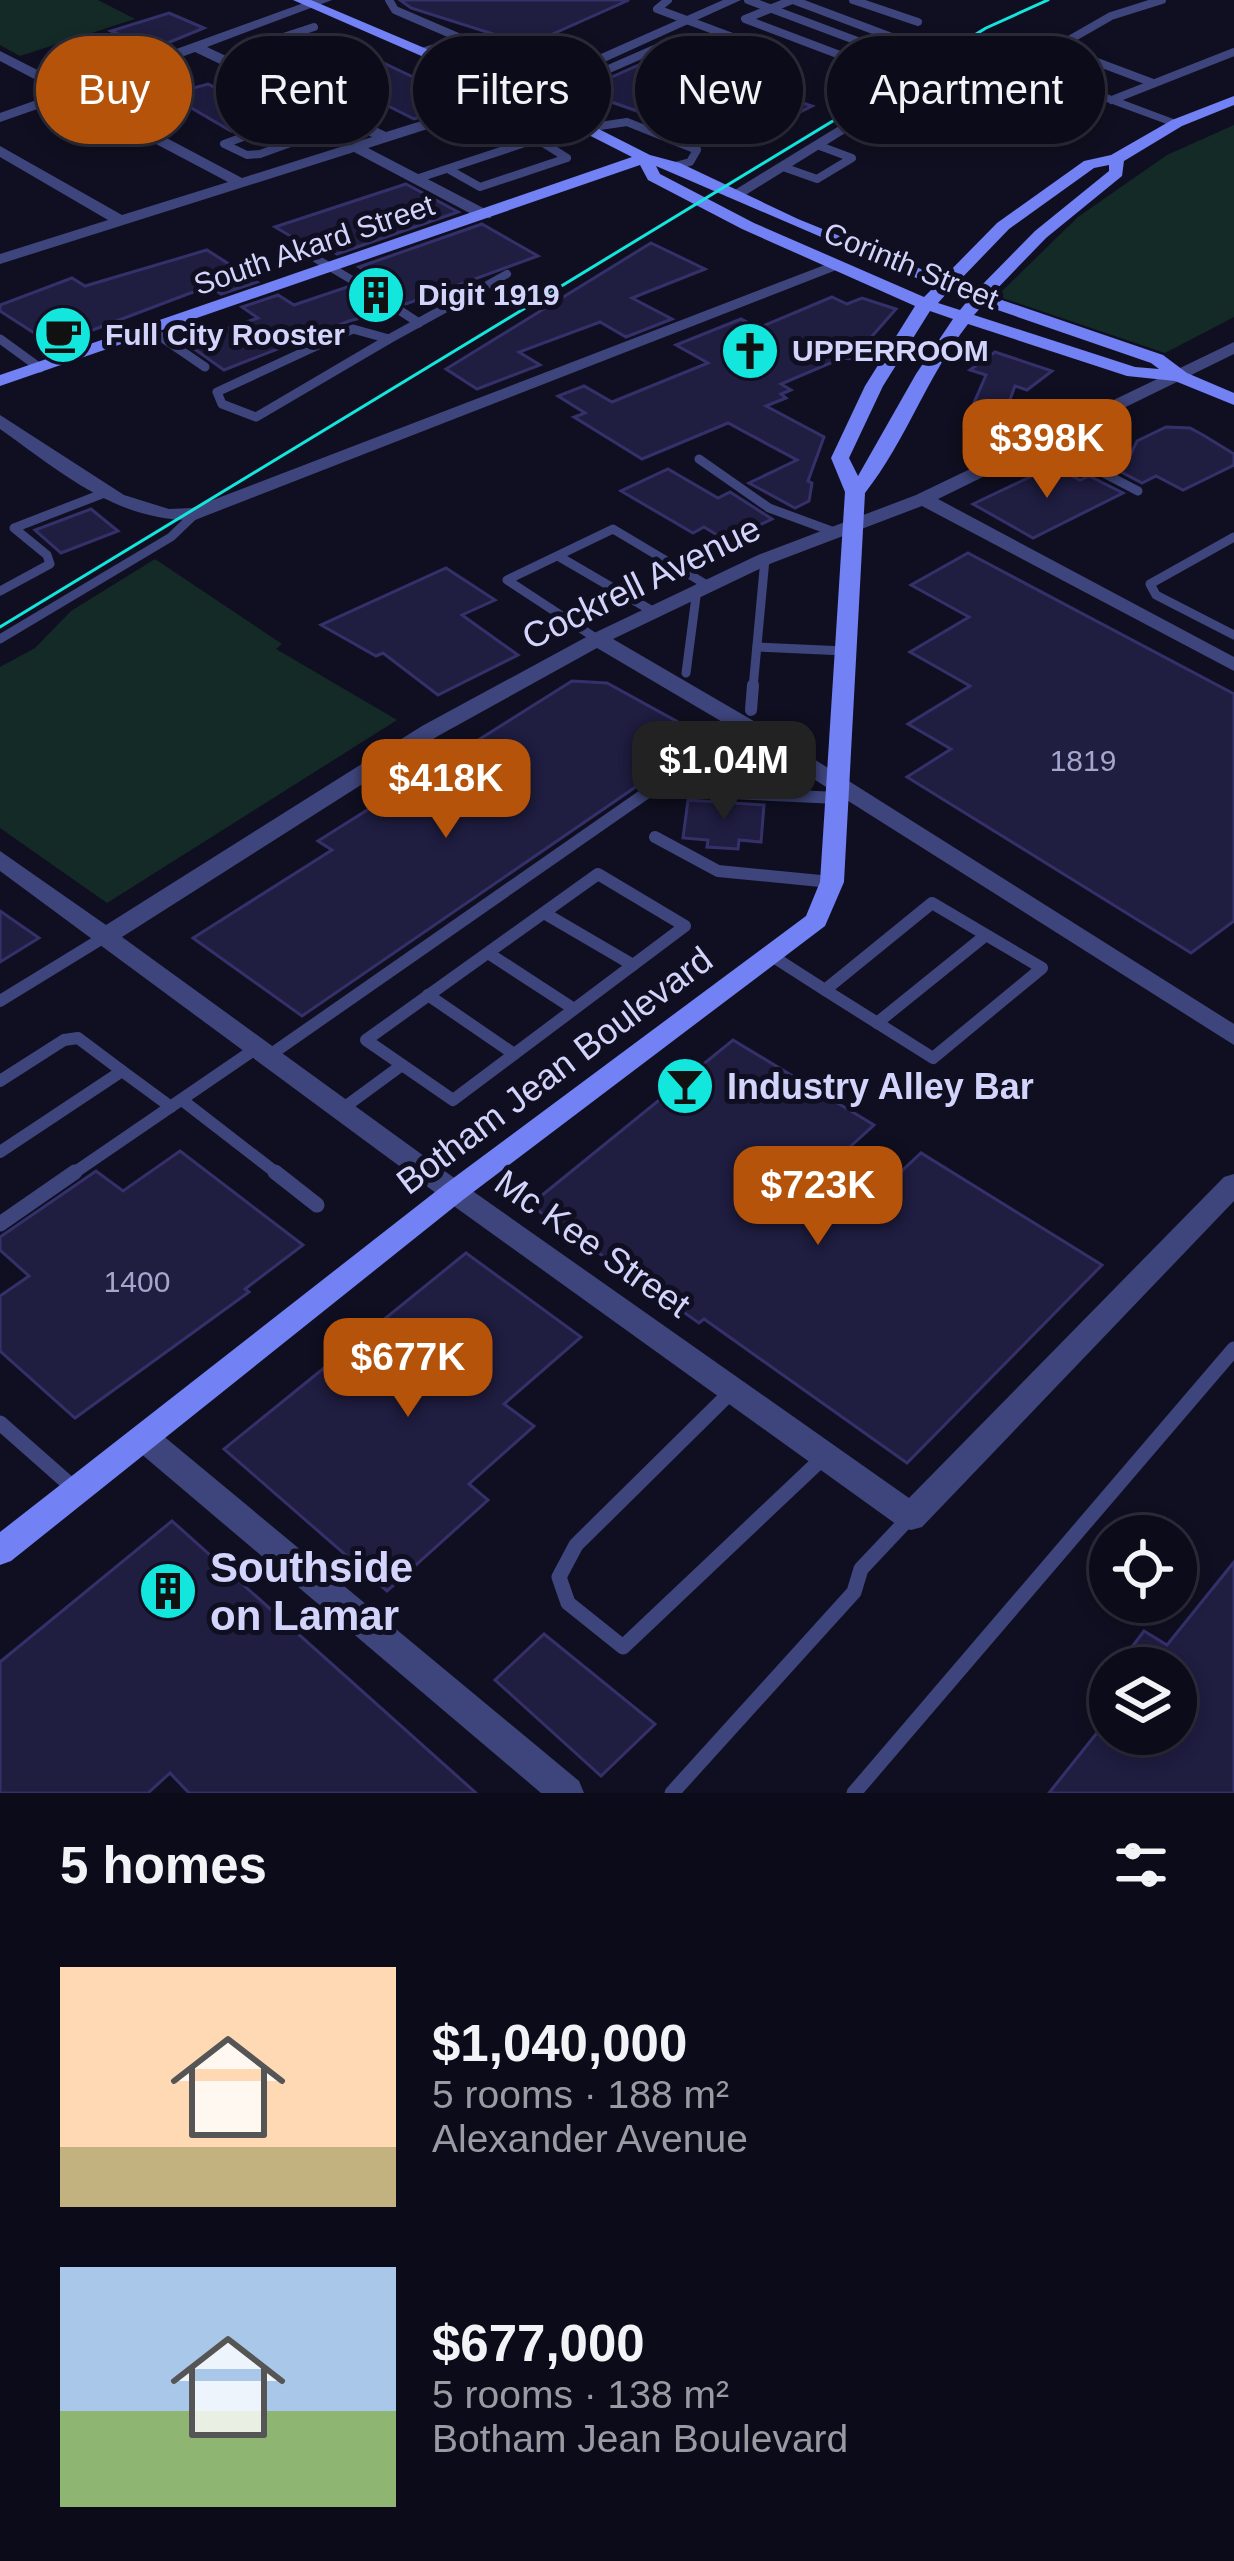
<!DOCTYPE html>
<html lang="en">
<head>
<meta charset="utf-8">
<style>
	body { margin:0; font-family:Helvetica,sans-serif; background:#1a1926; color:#f1f3f6; height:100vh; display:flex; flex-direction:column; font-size:45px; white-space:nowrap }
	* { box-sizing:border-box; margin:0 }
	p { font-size:39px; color:#9a9ba2 }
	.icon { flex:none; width:66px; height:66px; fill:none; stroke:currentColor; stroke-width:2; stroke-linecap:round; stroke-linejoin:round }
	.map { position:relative; height:1793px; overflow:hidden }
	.drawer { display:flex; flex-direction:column; background:#0c0b19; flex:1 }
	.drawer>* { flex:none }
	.top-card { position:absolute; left:36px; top:36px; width:1164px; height:108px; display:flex; gap:24px }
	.tools { position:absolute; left:1089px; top:1515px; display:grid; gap:24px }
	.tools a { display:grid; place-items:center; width:108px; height:108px; border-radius:50%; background:#0c0b19; box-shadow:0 6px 18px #0003,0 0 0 3px #2c2b38; font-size:60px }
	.price { position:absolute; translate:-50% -102px; padding:0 27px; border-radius:24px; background:#b45309; color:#fff; font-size:39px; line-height:78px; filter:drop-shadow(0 3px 6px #0008) }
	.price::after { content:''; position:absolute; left:50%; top:72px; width:36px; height:27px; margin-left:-18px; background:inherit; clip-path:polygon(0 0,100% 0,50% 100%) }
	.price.on { background:#222; color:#fff }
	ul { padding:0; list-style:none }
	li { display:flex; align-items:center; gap:36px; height:300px; padding:0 60px }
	li span { display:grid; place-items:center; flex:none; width:336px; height:240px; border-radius:0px; color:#555 }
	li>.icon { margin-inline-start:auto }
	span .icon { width:144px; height:144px; fill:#fffc; stroke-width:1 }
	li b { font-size:51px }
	h2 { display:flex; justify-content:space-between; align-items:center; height:144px; padding:0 60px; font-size:51px }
	.pill { padding:0 42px; border-radius:54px; background:#0c0b19; box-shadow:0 6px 18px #0003,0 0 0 3px #2c2b38; font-size:42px; line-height:108px }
	.pill.on { background:#b45309; color:#fff }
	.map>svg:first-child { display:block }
	.green { fill:#132a26 }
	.building { fill:#1f1d40; stroke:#34316a; stroke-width:3 }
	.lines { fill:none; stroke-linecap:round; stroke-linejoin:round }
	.service-far3 { stroke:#3e457c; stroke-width:8 }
	.service-far2 { stroke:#3e457c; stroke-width:9 }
	.service-far1 { stroke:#3e457c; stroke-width:12 }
	.service { stroke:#3e457c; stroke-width:15 }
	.minor { fill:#3e457c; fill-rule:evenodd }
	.secondary { fill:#7281f3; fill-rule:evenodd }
	.tram { stroke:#13e6dd; stroke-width:3 }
	.labels { text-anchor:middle; stroke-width:10; stroke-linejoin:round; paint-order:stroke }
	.far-street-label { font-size:30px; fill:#d2d4fb; stroke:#100f21 }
	.far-poi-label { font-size:30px; font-weight:bold; fill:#d2d4fb; stroke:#100f21; text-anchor:start }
	.number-label { font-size:30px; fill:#a5a6cc }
	.street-label { font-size:36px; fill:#d2d4fb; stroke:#100f21 }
	.poi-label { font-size:36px; font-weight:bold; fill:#d2d4fb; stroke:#100f21; text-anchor:start }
	.near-poi-label { font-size:42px; font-weight:bold; fill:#d2d4fb; stroke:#100f21; text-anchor:start }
</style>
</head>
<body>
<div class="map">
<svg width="1234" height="1793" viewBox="0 0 1234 1793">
	<rect width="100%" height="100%" fill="#100f21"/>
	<g class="green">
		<polygon points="0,0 98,0 135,19 20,56 0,45"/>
		<polygon points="1234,125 1234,317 1165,353 997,296 1078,217 1167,155"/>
		<polygon points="155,559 282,644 276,649 397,720 107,903 0,828 0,667 35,648 71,611"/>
	</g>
	<g class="building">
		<polygon points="400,0 629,0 528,45 411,8"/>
		<polygon points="169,13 204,28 153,49 111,31"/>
		<polygon points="354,49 432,86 426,88 459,105 414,119 304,64"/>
		<polygon points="659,56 812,106 734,145 580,91"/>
		<polygon points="208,84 273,117 231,131 188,106 149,117 118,98 162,85 175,93"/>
		<polygon points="483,116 508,129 464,143 438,131"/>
		<polygon points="406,184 458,212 337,254 320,244 309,247 275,227"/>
		<polygon points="482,224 538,256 406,304 393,300 388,311 349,321 224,370 186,343 258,318 242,307 278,295 294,305 347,287 360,291 365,280 375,277 359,267"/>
		<polygon points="651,243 705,269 632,298 672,319 626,337 600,322 519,352 540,365 477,389 446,369"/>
		<polygon points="207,250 257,282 221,294 209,286 53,345 0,311 0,305 72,278 85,286"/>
		<polygon points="832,297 847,304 862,298 896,309 852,359 842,358 781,384 791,390 781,394 786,398 766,406 824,437 808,481 812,483 809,501 795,508 749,483 797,460 728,423 642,459 574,417 585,413 558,396 584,386 612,402 708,363 676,345 741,319 758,328"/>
		<polygon points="995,352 1052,371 1027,390 1015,386 1001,424 989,430 964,426 986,375 970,370"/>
		<polygon points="1166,427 1190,428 1203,435 1234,454 1234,465 1183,490 1156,476 1142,483 1110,466 1130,456 1137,441"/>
		<polygon points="1053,466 1080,480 1089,476 1123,493 1033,538 973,504"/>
		<polygon points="668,469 718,498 730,492 772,519 727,541 704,527 693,533 621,491"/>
		<polygon points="91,509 118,531 61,553 35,530"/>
		<polygon points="968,553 1234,694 1234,921 1191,953 907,777 951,749 908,724 970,686 910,652 969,617 911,585"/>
		<polygon points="446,568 495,600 462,615 518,655 438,695 383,653 376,656 321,625"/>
		<polygon points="572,681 607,683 707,738 302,1016 193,938 332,850 318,841"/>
		<polygon points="688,800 764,805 761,842 739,840 738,849 707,847 708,840 683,838"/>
		<polygon points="0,911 39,938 0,962"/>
		<polygon points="733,1040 874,1125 830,1165 877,1194 921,1153 1102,1265 907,1463 704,1319 699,1323 530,1205"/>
		<polygon points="180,1151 303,1245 245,1289 249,1292 75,1418 0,1351 0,1296 29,1276 0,1250 0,1237 96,1171 123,1191"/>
		<polygon points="466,1253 581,1337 504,1404 534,1426 469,1484 488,1500 387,1591 224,1449"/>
		<polygon points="172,1521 476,1793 189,1793 170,1773 148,1793 0,1793 0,1662"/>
		<polygon points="1234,1562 1234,1793 1049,1793 1096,1734 1176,1734 1176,1668 1144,1668 1125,1656 1144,1631 1167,1645"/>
		<polygon points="544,1634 655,1724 601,1776 495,1680"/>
	</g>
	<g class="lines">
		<g class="service-far3">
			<polyline points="389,0 395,10 495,53 543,56 566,49 601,59"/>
			<polyline points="748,0 884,51"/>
			<polyline points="792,0 745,19 861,63 905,42 793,0"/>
			<polyline points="853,0 918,22"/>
			<polyline points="425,51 463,39"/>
			<polyline points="555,79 572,85 673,41 743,69 778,54 657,9 668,0"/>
			<polyline points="1153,83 1057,47 1111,16 1162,0"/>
			<polyline points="292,93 273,99 306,114 224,144 247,155 260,154 376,112 244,50 314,27"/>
			<polyline points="1112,100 1234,52"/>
			<polyline points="586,128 627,122 697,150 690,162 675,166"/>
			<polyline points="783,167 817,179 852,158 817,145"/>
			<polyline points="416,179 537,139 567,158 480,187 448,169"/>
			<polyline points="315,258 357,283"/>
			<polyline points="453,304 507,274"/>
		</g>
		<g class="service-far2">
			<polyline points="396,308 419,323"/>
			<polygon points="353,329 389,339 256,417 222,404 217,392"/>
			<polyline points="151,330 205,367"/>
			<polyline points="0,339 40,368"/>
			<polyline points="389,339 458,301"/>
			<polyline points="1044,442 1138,491"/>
			<polyline points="699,459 769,508 837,533"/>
			<polyline points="1234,537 1150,584 1156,595 1234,635"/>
			<polyline points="558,556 654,612"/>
			<polyline points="0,591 50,564 47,555 14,528 107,492"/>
			<polyline points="0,639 171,537 195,514"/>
			<polyline points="597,639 507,580 613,529 707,585"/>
			<polyline points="757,647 845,651"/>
			<polyline points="686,673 697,589"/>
			<polyline points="753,688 765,559"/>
		</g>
		<g class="service-far1">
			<polyline points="751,710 753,685"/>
			<polyline points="709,792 838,798"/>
			<polyline points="655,837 718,871 831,882"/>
			<polygon points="598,874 685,926 453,1100 366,1040"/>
			<polygon points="932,903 1042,968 933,1058 825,990"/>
			<polyline points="544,913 633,965"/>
			<polyline points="488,953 574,1009"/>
			<polyline points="772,956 825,990"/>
			<polyline points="428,995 514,1054"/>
			<polyline points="0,1001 106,936"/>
			<polyline points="877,1023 986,935"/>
			<polyline points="270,1055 744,725"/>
			<polyline points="0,1081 64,1040 78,1038 122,1071"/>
			<polyline points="182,1100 279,1175"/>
			<polyline points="342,1109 402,1065"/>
			<polyline points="0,1152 122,1071 171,1107"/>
			<polyline points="71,1175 258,1047"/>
		</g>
		<g class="service">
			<polyline points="275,1172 317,1205"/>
			<polyline points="0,1224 75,1172"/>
			<polyline points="732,1391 576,1545 559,1577 568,1603 623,1647 826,1455"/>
			<polyline points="0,1423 76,1490"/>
			<polyline points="672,1793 854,1592 861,1569 910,1517"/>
			<polyline points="854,1793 1234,1349"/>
		</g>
		<g class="minor">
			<path d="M312,0H332L207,47L386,132L515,92L723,0H741L525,98L368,148L491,212V218H479L354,152L0,264V254L108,220L0,157V146L122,215L228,182L69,98L0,122V113L59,92L0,61V51L71,87ZM195,52L372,137L242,178L82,93Z"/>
			<polygon points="973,44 1184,123 1172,126 974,53 739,199 725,196"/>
			<path d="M830,263L844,267L195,520C117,522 61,472 0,429V415L124,495L169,509L192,508Z"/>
			<polygon points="1234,342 1234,354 938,499 1234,657 1234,671 922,506 772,563 613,639 752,720 1234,1024 1234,1045 736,730 597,648 438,736 122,937 464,1185 909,1498 1224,1177 1234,1174 1234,1201 922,1527 911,1530 900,1527 444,1199 0,871 0,851 106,925 422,726 590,635 758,555 916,495"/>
			<polygon points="144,1425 155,1429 579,1781 584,1793 541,1793 133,1447 129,1438 133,1429"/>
		</g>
		<path class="secondary" d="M293,0H311L514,86L650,155L680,163L798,219L943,278L997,223L1084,161L1111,155L1172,120L1234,96V105L1182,126L1124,161L1122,176L1046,238L990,296L1163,355L1187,373L1234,393V405L1175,381L1127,376L968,324C927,376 906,441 865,493L844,882L825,926L464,1199L11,1561L0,1565V1532L444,1185L806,916L820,882L845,492L831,458L865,386L915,306L742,229L648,180L640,165L0,386V375L632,157L504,92ZM1109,165V171L1035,231L976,291L957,283L1009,229L1094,168ZM656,166L935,286L924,297L754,223L660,174ZM948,292L969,299L960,310L938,303ZM983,305L1151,363L1159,369L1135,367L974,315ZM930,311L953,319L916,374L858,476L849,458L883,386Z"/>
		<polyline class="tram" points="0,627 986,28 1048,0"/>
	</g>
	<defs>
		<g id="building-disc" transform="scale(3)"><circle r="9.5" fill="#13e6dd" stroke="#100f21"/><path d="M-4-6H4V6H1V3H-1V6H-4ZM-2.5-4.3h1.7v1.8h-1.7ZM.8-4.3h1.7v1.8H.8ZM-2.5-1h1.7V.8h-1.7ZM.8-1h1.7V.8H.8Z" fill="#111"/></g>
		<g id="cafe-disc" transform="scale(3)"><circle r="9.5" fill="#13e6dd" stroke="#100f21"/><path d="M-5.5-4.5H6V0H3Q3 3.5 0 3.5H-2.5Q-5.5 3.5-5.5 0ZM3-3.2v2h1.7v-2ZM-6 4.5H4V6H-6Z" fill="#111"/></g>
		<g id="church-disc" transform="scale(3)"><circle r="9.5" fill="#13e6dd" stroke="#100f21"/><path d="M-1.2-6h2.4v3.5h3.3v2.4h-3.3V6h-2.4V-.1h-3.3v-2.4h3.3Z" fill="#111"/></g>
		<g id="bar-disc" transform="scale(3)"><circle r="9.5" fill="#13e6dd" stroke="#100f21"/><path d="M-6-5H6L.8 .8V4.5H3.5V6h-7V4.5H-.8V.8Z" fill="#111"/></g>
	</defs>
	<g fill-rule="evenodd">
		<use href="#building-disc" x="376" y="295"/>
		<use href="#cafe-disc" x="63" y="335"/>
		<use href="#church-disc" x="750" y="351"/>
		<use href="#bar-disc" x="685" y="1086"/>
		<use href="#building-disc" x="168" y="1591"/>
	</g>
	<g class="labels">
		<g class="far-street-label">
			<text transform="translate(314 245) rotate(-19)" y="10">South Akard Street</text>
			<text transform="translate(911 266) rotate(22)" y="10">Corinth Street</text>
		</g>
		<g class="far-poi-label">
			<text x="418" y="305">Digit 1919</text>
			<text x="105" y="345">Full City Rooster</text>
			<text x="792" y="361">UPPERROOM</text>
		</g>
		<g class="number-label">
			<text x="1083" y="771">1819</text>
			<text x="137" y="1292">1400</text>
		</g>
		<g class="street-label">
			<text transform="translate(641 582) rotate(-26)" y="13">Cockrell Avenue</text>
			<text transform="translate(554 1070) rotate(-37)" y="13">Botham Jean Boulevard</text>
			<text transform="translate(593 1243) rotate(35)" y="13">Mc Kee Street</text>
		</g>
		<g class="poi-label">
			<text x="727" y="1099">Industry Alley Bar</text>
		</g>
		<g class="near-poi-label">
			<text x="210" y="1582">Southside<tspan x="210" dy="48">on Lamar</tspan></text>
		</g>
	</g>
</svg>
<div class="tools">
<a><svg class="icon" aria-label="locate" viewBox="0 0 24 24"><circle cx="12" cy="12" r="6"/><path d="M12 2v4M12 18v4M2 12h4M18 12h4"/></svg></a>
<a><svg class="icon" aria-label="layers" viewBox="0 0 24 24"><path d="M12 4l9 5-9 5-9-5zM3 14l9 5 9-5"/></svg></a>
</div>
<b class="price" style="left:1047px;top:501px">$398K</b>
<b class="price on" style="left:724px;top:823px">$1.04M</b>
<b class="price" style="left:446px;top:841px">$418K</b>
<b class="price" style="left:818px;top:1248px">$723K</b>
<b class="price" style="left:408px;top:1420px">$677K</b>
<div class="top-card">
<a class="pill on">Buy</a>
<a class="pill">Rent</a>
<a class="pill">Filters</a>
<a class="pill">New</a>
<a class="pill">Apartment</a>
</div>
</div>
<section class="drawer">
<h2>5 homes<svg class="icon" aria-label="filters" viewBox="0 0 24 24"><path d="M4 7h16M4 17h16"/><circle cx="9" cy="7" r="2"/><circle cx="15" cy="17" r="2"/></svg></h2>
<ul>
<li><span style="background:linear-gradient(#ffd9b3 75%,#c2b280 0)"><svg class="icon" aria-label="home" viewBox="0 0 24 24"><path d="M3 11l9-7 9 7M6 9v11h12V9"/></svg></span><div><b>$1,040,000</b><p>5 rooms · 188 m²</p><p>Alexander Avenue</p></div></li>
<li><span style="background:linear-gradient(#a9c7e8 60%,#8fb573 0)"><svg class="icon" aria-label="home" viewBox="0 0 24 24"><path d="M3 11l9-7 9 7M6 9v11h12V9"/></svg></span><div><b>$677,000</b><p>5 rooms · 138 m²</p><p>Botham Jean Boulevard</p></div></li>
</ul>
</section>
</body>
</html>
